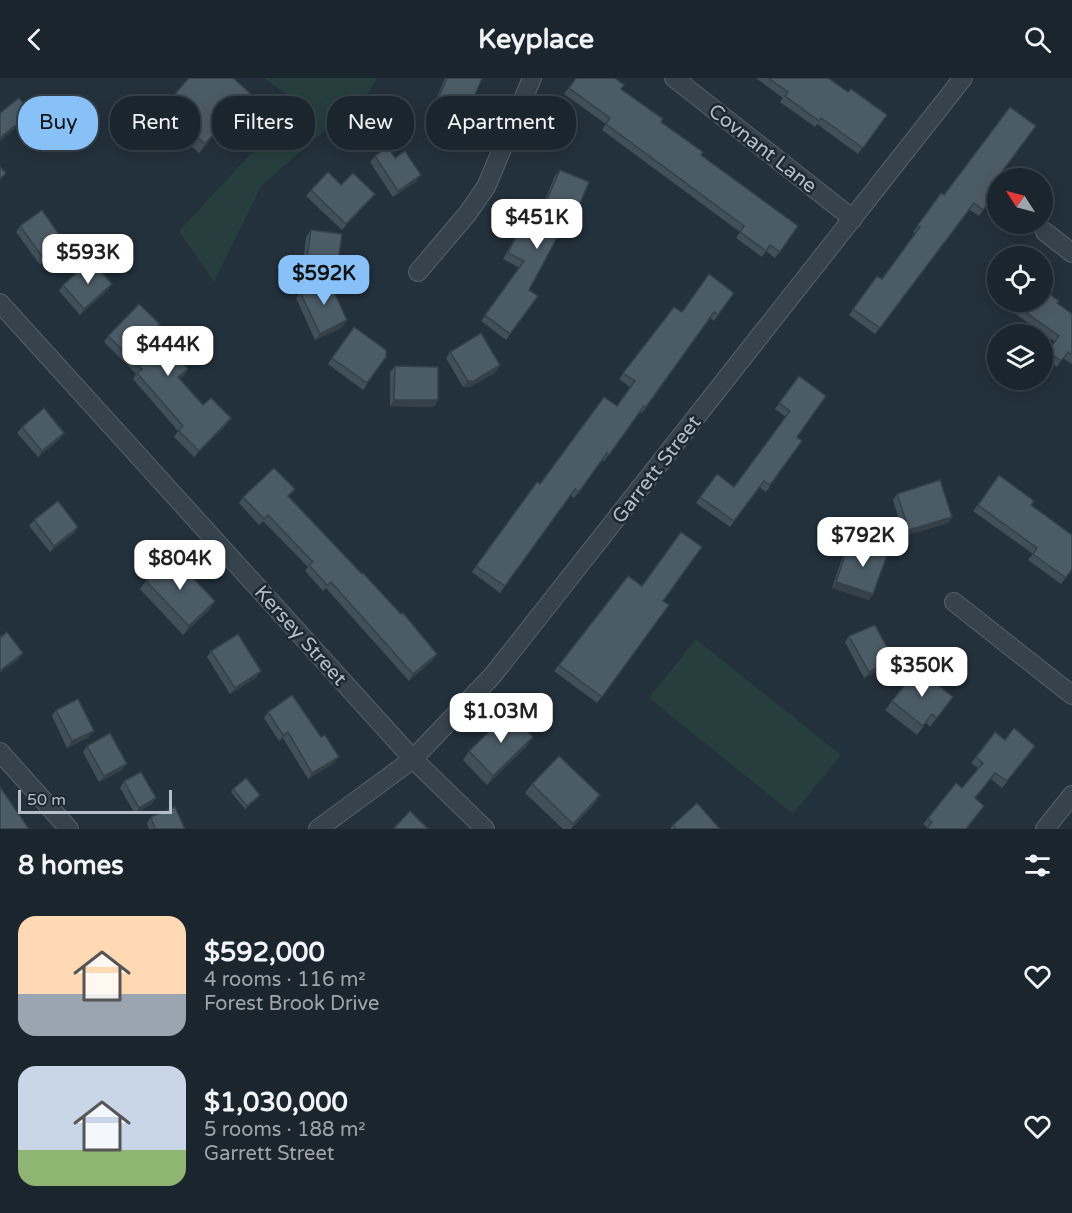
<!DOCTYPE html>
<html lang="en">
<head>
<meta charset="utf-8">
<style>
	body { margin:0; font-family:"Varela Round",sans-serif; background:#273139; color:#f1f3f6; height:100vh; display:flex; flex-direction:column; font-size:22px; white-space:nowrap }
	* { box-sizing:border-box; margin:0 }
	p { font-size:20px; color:#9fa5aa }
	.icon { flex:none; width:33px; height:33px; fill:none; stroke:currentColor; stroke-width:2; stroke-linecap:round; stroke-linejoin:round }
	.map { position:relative; height:751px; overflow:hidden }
	.sheet { display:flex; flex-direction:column; background:#1a252d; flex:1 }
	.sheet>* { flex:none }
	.hud { position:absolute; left:18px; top:18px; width:600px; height:54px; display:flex; gap:12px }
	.needle { width:39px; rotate:306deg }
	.controls { position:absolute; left:987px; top:90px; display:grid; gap:12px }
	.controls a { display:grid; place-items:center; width:66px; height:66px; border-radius:50%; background:#1a252d; box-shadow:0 3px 15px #0003,0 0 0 2px #384249; font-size:30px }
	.scale { position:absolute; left:18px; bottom:15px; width:154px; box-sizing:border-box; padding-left:6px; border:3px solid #b3bec8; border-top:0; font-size:16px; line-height:21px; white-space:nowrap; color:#b3bec8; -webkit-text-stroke:4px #1c2831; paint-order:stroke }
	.price { position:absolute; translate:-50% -51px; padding:0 14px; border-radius:12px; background:#fff; color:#222; font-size:20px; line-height:39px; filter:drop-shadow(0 2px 3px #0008) }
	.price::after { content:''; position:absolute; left:50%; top:36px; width:18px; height:14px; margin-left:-9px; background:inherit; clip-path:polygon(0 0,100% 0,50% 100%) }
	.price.active { background:#88c1f7; color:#111 }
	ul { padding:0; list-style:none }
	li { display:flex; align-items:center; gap:18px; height:150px; padding:0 18px }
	li span { display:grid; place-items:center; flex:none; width:168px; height:120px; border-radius:18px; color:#555 }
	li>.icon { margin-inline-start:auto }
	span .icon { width:72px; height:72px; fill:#fffc; stroke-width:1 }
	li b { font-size:26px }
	h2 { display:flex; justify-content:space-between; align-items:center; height:72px; padding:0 18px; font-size:26px }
	.pill { padding:0 21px; border-radius:24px; background:#1a252d; box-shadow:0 3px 15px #0003,0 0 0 2px #384249; font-size:21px; line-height:54px }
	.pill.active { background:#88c1f7; color:#111 }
	header { display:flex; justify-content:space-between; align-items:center; height:78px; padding:0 18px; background:#1a252d; font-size:27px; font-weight:700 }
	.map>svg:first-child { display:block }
	.green { fill:#263f3e }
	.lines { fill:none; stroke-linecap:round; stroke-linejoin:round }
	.street-casing { stroke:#55616a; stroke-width:20 }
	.street { stroke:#37434c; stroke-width:18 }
	.wall { fill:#414f59 }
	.shaded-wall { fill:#354048 }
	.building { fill:#4c5c67; stroke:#354048; stroke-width:1.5 }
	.labels { text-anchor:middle; stroke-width:5; stroke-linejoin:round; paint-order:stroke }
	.street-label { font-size:20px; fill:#b3bec8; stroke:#1c2831 }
</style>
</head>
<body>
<header><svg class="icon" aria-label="back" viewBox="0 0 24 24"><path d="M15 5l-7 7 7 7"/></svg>Keyplace<svg class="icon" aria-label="search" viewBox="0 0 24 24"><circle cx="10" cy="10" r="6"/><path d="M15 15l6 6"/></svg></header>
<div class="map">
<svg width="1072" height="751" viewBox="0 0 1072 751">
	<rect width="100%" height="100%" fill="#23313c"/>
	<g class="green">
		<polygon points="264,0 377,0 370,13 261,108 214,204 179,153 298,25"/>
		<polygon points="696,561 841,677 793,736 649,620"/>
	</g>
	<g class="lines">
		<g class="street-casing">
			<g id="street">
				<polyline points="674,0 853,141"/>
				<polyline points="1045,154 1072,175"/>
				<polyline points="418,194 468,135 486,109 532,0"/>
				<polyline points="0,225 413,681 485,751"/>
				<polyline points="954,524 1072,617"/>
				<polyline points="0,674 69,751"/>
				<polyline points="318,751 413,681 493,597 963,0"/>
				<polyline points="1045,751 1072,717"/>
			</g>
		</g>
		<use href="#street" class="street"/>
	</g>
	<g class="wall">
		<polygon points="445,0 482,0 459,56 455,62 425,48"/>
		<polygon points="576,0 621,11 701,77 798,148 775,180 766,173 762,179 736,160 740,154 602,52 606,46 564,16"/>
		<polygon points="756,0 828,0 848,14 887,37 858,76 817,46 815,49 780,24 783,20"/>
		<polygon points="173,18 244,23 199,75 164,44 173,33 167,27"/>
		<polygon points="375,78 395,80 417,103 393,119 370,84"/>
		<polygon points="560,92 571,147 566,153 561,151 529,212 538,218 506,262 481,243 520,190 503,181 521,149 531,155 555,98"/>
		<polygon points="1002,95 998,112 979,138 969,131 875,256 849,237 877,198 882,201 915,156 913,154 941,115 944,117"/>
		<polygon points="341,107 370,122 342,152 306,118 311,112"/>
		<polygon points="20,148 65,165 61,171 40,187 16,154"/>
		<polygon points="311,152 338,184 334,191 303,186 306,159"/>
		<polygon points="63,207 108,212 80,237 59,213"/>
		<polygon points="300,214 343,249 315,262 296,220"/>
		<polygon points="734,215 714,243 710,240 642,335 640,334 604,383 602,382 574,420 570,417 500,515 472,494 537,404 540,406 617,328 630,309 619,301 674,229 682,234"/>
		<polygon points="1010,224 1042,224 1057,225 1072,236 1072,286 1063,280 1057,289 1044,279 1055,264 1006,229"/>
		<polygon points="354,249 386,279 363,312 328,286"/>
		<polygon points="155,253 188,291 184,297 179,301 203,327 231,340 227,346 194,379 174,359 178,353 133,301 136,296 104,264 108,258"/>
		<polygon points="450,274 496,294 470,309 463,309 446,280"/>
		<polygon points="395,288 438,322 434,329 390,328 390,294"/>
		<polygon points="799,298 797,359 802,363 766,414 759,409 730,449 696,425 717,396 734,409 786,339 775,331"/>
		<polygon points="22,349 64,355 60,361 38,379 17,355"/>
		<polygon points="999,397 1031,427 1072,491 1061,506 1028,482 1033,476 973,433"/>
		<polygon points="897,416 952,439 948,445 904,458 893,422"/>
		<polygon points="243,419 289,419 437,576 433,582 409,603 326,510 323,513 305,493 308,489 263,443 259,447 239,425"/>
		<polygon points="34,442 78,449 74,455 50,474 29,448"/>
		<polygon points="862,463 873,516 869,522 832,510 843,478 847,472 855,475 857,469"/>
		<polygon points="146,503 215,523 209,532 183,557 140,511"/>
		<polygon points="663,523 669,527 597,625 554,593 559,587"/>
		<polygon points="849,558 889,587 864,600 845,564"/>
		<polygon points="211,573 257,599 230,616 207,579"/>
		<polygon points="953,619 930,649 926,645 917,657 885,632 892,623"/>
		<polygon points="56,632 89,659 67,670 52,638"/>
		<polygon points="268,634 334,685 308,701 283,660 279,663 264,640"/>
		<polygon points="1005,662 1031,674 1002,710 991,701 975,720 928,750 923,746 928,740 962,710 978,690 971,685 976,679"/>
		<polygon points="87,668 122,692 99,704 83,674"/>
		<polygon points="527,668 487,707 463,682 469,673"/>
		<polygon points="124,703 156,720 151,726 135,736 120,710"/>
		<polygon points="532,706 600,717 594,726 571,751 563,751 525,715"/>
		<polygon points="233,711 260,717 258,720 245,731 231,714"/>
		<polygon points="151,739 185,751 149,751 147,745"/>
		<polygon points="673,747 720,751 670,751"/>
	</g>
	<g class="shaded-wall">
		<polygon points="250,15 244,23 199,75 205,66"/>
		<polygon points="31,35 27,41 0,63 0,60"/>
		<polygon points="421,97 417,103 393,119 398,113"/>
		<polygon points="375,116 370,122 342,152 346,146"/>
		<polygon points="565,145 571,147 566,153 561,151"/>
		<polygon points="65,165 61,171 40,187 44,181"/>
		<polygon points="307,180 338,184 334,191 303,186"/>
		<polygon points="112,206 108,212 80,237 84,231"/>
		<polygon points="347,242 343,249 315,262 320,256"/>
		<polygon points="500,287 496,294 470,309 463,309 468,303"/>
		<polygon points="188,291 184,297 174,305 178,299"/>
		<polygon points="394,322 438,322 434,329 390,328"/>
		<polygon points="231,340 227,346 194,379 199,373"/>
		<polygon points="64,355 60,361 38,379 42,373"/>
		<polygon points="952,439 948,445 904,458 909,452"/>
		<polygon points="78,449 74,455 50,474 54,468"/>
		<polygon points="836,504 873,516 869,522 832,510"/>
		<polygon points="215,523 209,532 183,557 189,548"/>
		<polygon points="23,575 19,581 0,595 0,593"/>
		<polygon points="437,576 433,582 409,603 413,596"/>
		<polygon points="893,581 889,587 864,600 869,594"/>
		<polygon points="261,593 257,599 230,616 235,610"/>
		<polygon points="94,653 89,659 67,670 72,663"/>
		<polygon points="288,654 283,660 279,663 283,657"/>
		<polygon points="533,659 527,668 487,707 493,698"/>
		<polygon points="339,679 334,685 308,701 312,695"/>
		<polygon points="127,686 122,692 99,704 104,698"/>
		<polygon points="600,717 594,726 570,751 573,746"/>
		<polygon points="156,720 151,726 135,736 139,730"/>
	</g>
	<g class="building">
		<polygon points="189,0 233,0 250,15 205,66 170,35 180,24 173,18"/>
		<polygon points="447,0 482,0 459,56 429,42"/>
		<polygon points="576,0 615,0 624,7 621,11 663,41 661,44 703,74 701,77 798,148 780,174 770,167 766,173 740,154 744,148 606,46 610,40 569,10"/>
		<polygon points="768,0 828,0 848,14 851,11 887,37 863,70 821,40 819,43 785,18 788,14"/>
		<polygon points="19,20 31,35 0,60 0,35"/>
		<polygon points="1010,29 1036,48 1001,95 1007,99 1006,100 998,100 998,112 983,132 974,125 880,250 853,231 877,198 882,201 920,149 917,148 941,115 944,117"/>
		<polygon points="388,69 395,80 405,73 421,97 398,113 375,78"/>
		<polygon points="0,89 6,95 0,101"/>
		<polygon points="560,92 589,104 571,147 565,145 529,212 538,218 510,256 485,237 524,183 508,175 521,149 532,155"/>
		<polygon points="328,94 341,107 353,95 375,116 346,146 311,112"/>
		<polygon points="42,132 65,165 44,181 20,148"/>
		<polygon points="311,152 342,156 338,184 307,180"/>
		<polygon points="91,182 112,206 84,231 63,207"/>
		<polygon points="709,196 734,215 718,237 714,234 646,329 644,328 609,377 607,375 579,414 575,411 505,508 476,488 537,404 540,406 604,319 617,328 635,303 623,295 674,229 682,234"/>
		<polygon points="328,201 347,242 320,256 300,214"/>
		<polygon points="1042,211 1059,223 1057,225 1072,236 1072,277 1068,274 1061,283 1048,273 1059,258 1011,224 1042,224"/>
		<polygon points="139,226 160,246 154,252 188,291 178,299 203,327 211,320 231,340 199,373 179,353 183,348 137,295 142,291 108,258"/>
		<polygon points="354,249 386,272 386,279 367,305 332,280"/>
		<polygon points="481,255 500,287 474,303 468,303 450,274"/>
		<polygon points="395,288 438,289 438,322 394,322"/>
		<polygon points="799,298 826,318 797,359 802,363 770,407 764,403 734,443 700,419 717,396 734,409 790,333 779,325"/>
		<polygon points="44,330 64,355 42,373 22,349"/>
		<polygon points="274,390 295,411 288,418 362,496 363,495 401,536 403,535 437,576 413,596 331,504 327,507 309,487 313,484 268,437 264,441 243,419"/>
		<polygon points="999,397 1034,423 1031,427 1072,457 1072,491 1066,500 1033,476 1037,470 978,427"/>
		<polygon points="940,402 952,439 909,452 897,416"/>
		<polygon points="58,423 78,449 54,468 34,442"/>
		<polygon points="681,454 702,469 663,523 669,527 602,619 559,587 628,498 642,508"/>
		<polygon points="862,463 889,472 873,516 836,504 847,472 857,476"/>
		<polygon points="172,478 215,523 189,548 146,503"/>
		<polygon points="875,547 893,581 869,594 849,558"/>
		<polygon points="7,554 23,575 0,593 0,557 1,559"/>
		<polygon points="238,556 261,593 235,610 211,573"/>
		<polygon points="918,591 953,619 937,640 932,636 923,648 892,623"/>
		<polygon points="292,617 321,659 325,657 339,679 312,695 288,654 283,657 268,634"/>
		<polygon points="78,621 94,653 72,663 56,632"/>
		<polygon points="509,634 533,659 493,698 469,673"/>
		<polygon points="1014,650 1035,668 1007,703 995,695 975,720 984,728 966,751 927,751 932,744 928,740 956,705 962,710 983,685 976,679 995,654 1005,662"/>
		<polygon points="110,655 127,686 104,698 87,668"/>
		<polygon points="559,678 600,717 573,746 532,706"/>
		<polygon points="141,694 156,720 139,730 124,703"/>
		<polygon points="246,700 260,717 247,728 233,711"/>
		<polygon points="0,709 29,751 0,751"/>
		<polygon points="697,725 720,751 677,751 673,747"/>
		<polygon points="175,729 185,751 155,751 151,739"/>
		<polygon points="410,733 428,751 393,751"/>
	</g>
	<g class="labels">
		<g class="street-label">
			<text transform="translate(763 70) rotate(38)" y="7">Covnant Lane</text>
			<text transform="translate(656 391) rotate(-52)" y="7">Garrett Street</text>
			<text transform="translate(301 557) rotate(48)" y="7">Kersey Street</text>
		</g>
	</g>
</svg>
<div class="controls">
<a><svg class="needle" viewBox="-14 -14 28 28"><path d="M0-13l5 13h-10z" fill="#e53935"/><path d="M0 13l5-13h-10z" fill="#9fa5aa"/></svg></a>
<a><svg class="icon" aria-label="locate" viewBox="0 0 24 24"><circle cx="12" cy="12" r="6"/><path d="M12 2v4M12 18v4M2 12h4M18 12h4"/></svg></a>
<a><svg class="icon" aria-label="layers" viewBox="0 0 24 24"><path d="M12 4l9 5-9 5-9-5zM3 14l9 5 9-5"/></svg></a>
</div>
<div class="scale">50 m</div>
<b class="price" style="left:537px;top:172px">$451K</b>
<b class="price" style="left:88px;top:207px">$593K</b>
<b class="price active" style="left:324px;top:228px">$592K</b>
<b class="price" style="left:168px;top:299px">$444K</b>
<b class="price" style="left:863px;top:490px">$792K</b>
<b class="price" style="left:180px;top:513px">$804K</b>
<b class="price" style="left:922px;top:620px">$350K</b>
<b class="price" style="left:501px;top:666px">$1.03M</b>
<div class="hud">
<a class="pill active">Buy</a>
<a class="pill">Rent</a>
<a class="pill">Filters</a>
<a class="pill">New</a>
<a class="pill">Apartment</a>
</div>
</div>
<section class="sheet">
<h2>8 homes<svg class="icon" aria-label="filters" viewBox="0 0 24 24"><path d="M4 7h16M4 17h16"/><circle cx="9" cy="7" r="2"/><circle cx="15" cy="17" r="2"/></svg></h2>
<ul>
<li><span style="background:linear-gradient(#ffd9b3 65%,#9aa5b1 0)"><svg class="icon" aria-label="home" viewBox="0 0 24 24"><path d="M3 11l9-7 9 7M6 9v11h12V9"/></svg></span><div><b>$592,000</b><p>4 rooms · 116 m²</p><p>Forest Brook Drive</p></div><svg class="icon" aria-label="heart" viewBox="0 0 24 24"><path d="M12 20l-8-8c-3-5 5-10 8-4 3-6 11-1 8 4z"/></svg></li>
<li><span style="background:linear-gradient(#c9d6e8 70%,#8fb573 0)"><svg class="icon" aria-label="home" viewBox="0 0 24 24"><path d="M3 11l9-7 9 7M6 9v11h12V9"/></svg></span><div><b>$1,030,000</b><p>5 rooms · 188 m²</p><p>Garrett Street</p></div><svg class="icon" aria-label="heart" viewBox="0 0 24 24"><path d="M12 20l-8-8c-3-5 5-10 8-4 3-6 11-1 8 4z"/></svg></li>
</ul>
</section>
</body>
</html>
